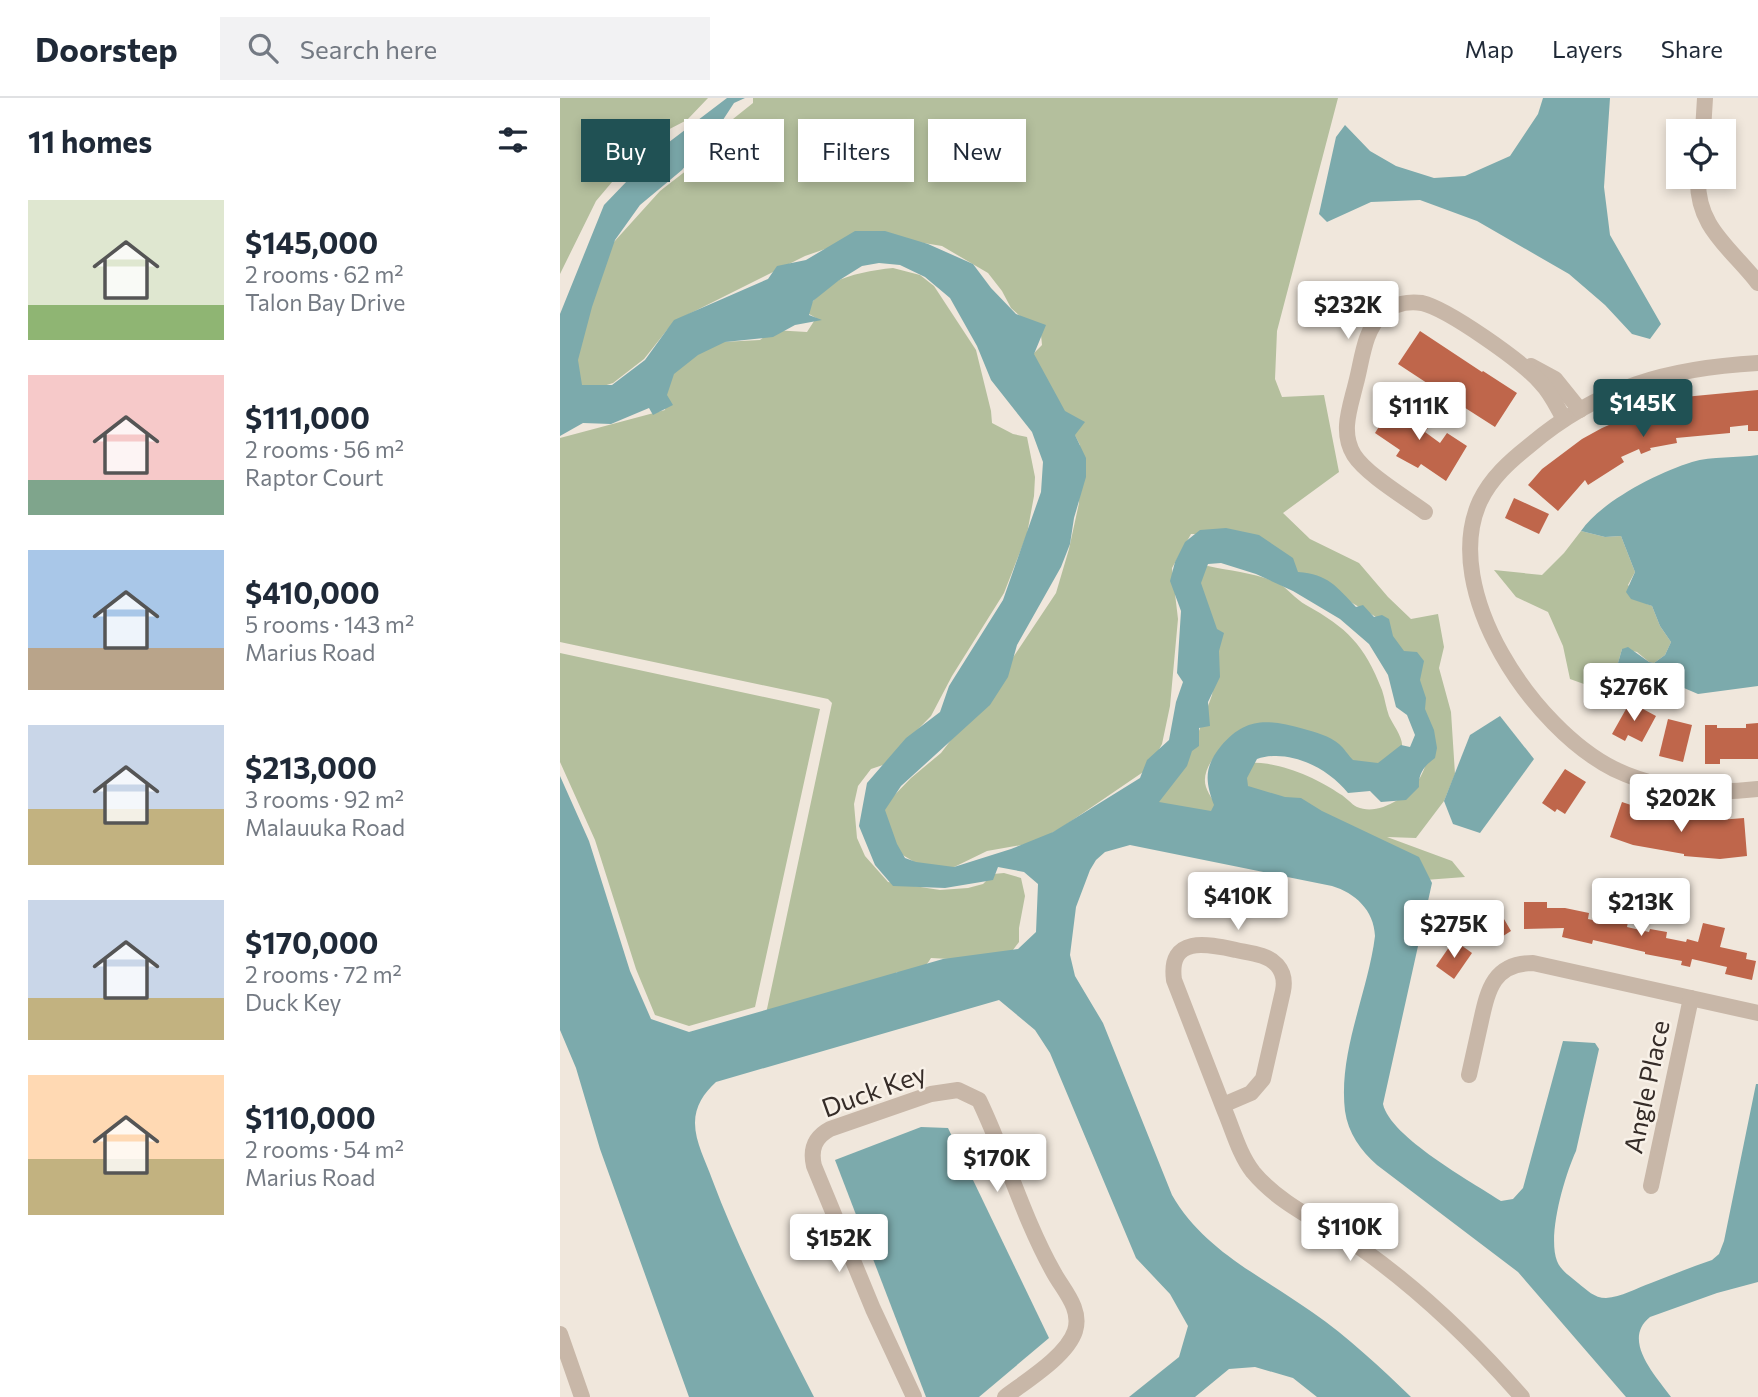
<!DOCTYPE html>
<html lang="en">
<head>
<meta charset="utf-8">
<style>
	body { margin:0; font-family:Commissioner,sans-serif; background:#f2f2f3; color:#1f2937; height:100vh; display:flex; flex-direction:column; font-size:26px; white-space:nowrap }
	* { box-sizing:border-box; margin:0 }
	p { font-size:23px; color:#747a83 }
	.icon { flex:none; width:38px; height:38px; fill:none; stroke:currentColor; stroke-width:2; stroke-linecap:round; stroke-linejoin:round }
	.map { position:relative; flex:1; overflow:hidden }
	.sheet { display:flex; flex-direction:column; background:#fff; width:560px }
	.sheet>* { flex:none }
	.banner { position:absolute; left:21px; top:21px; width:665px; height:63px; display:flex; gap:14px }
	.fabs { position:absolute; left:1106px; top:21px; display:grid; gap:14px }
	.fabs a { display:grid; place-items:center; width:70px; height:70px; border-radius:0px; background:#fff; box-shadow:0 4px 10px #0003; font-size:35px }
	.price { position:absolute; translate:-50% -60px; padding:0 16px; border-radius:7px; background:#fff; color:#222; font-size:23px; line-height:46px; filter:drop-shadow(0 2px 4px #0008) }
	.price::after { content:''; position:absolute; left:50%; top:42px; width:21px; height:16px; margin-left:-10px; background:inherit; clip-path:polygon(0 0,100% 0,50% 100%) }
	.price.on { background:#205154; color:#fff }
	ul { padding:0; list-style:none }
	li { display:flex; align-items:center; gap:21px; height:175px; padding:0 28px }
	li span { display:grid; place-items:center; flex:none; width:196px; height:140px; border-radius:0px; color:#555 }
	li>.icon { margin-inline-start:auto }
	span .icon { width:84px; height:84px; fill:#fffc; stroke-width:1 }
	li b { font-size:30px }
	h2 { display:flex; justify-content:space-between; align-items:center; height:84px; padding:0 28px; font-size:30px }
	.tag { padding:0 24px; border-radius:0px; background:#fff; box-shadow:0 4px 10px #0003; font-size:24px; line-height:63px }
	.tag.on { background:#205154; color:#fff }
	header { display:flex; align-items:center; gap:42px; box-sizing:border-box; height:98px; padding:0 35px; background:#fff; border-bottom:2px solid #e0e1e3 }
	header strong { font-size:33px }
	nav { display:flex; gap:38px; margin-inline-start:auto; font-size:24px }
	.search { width:490px; height:63px; background:#f2f2f3; display:flex; align-items:center; gap:18px; box-sizing:border-box; padding:0 24px; border-radius:0px; color:#747a83; font-size:26px }
	main { display:flex; flex:1; min-height:0 }
	.map>svg:first-child { display:block }
	.green { fill:#b4bf9d }
	.water { fill:#7caaac; fill-rule:evenodd }
	.building { fill:#bf664b }
	.lines { fill:none; stroke-linecap:round; stroke-linejoin:round }
	.minor { stroke:#c8b7a8; stroke-width:16 }
	.labels { text-anchor:middle; stroke-width:5; stroke-linejoin:round; paint-order:stroke }
	.street-label { font-size:26px; fill:#352c28; stroke:#f8f1e8 }
</style>
</head>
<body>
<header>
<strong>Doorstep</strong>
<div class="search"><svg class="icon" aria-label="search" viewBox="0 0 24 24"><circle cx="10" cy="10" r="6"/><path d="M15 15l6 6"/></svg>Search here</div>
<nav><a>Map</a><a>Layers</a><a>Share</a></nav>
</header>
<main>
<section class="sheet">
<h2>11 homes<svg class="icon" aria-label="filters" viewBox="0 0 24 24"><path d="M4 7h16M4 17h16"/><circle cx="9" cy="7" r="2"/><circle cx="15" cy="17" r="2"/></svg></h2>
<ul>
<li><span style="background:linear-gradient(#dfe7d0 75%,#8fb573 0)"><svg class="icon" aria-label="home" viewBox="0 0 24 24"><path d="M3 11l9-7 9 7M6 9v11h12V9"/></svg></span><div><b>$145,000</b><p>2 rooms · 62 m²</p><p>Talon Bay Drive</p></div></li>
<li><span style="background:linear-gradient(#f6c9c9 75%,#7fa58c 0)"><svg class="icon" aria-label="home" viewBox="0 0 24 24"><path d="M3 11l9-7 9 7M6 9v11h12V9"/></svg></span><div><b>$111,000</b><p>2 rooms · 56 m²</p><p>Raptor Court</p></div></li>
<li><span style="background:linear-gradient(#a9c7e8 70%,#b9a48a 0)"><svg class="icon" aria-label="home" viewBox="0 0 24 24"><path d="M3 11l9-7 9 7M6 9v11h12V9"/></svg></span><div><b>$410,000</b><p>5 rooms · 143 m²</p><p>Marius Road</p></div></li>
<li><span style="background:linear-gradient(#c9d6e8 60%,#c2b280 0)"><svg class="icon" aria-label="home" viewBox="0 0 24 24"><path d="M3 11l9-7 9 7M6 9v11h12V9"/></svg></span><div><b>$213,000</b><p>3 rooms · 92 m²</p><p>Malauuka Road</p></div></li>
<li><span style="background:linear-gradient(#c9d6e8 70%,#c2b280 0)"><svg class="icon" aria-label="home" viewBox="0 0 24 24"><path d="M3 11l9-7 9 7M6 9v11h12V9"/></svg></span><div><b>$170,000</b><p>2 rooms · 72 m²</p><p>Duck Key</p></div></li>
<li><span style="background:linear-gradient(#ffd9b3 60%,#c2b280 0)"><svg class="icon" aria-label="home" viewBox="0 0 24 24"><path d="M3 11l9-7 9 7M6 9v11h12V9"/></svg></span><div><b>$110,000</b><p>2 rooms · 54 m²</p><p>Marius Road</p></div></li>
</ul>
</section>
<div class="map">
<svg width="1198" height="1299" viewBox="0 0 1198 1299">
	<rect width="100%" height="100%" fill="#f0e7dc"/>
	<g class="green">
		<polygon points="0,0 148,0 127,22 98,37 63,71 36,103 0,176"/>
		<path d="M193,0H778L717,233L715,281L722,299L764,297L779,374L723,415L750,441L799,465L828,499L851,521L878,516L884,549L879,570L891,614L895,676L884,703L856,740L827,739L892,763L905,779L865,782L702,703L681,681L690,665C718,663 757,680 780,696C786,699 791,706 797,709C818,718 846,700 858,683C865,672 868,660 872,648L816,519L777,496L647,436H631L612,470L618,521L610,608L602,646L589,670L501,730L473,745L427,753L390,771L361,768L336,753L322,710L351,680L381,655L444,573L496,495L509,451L519,405L520,347L496,301L469,260L482,247L481,237L451,210L442,193L428,175L382,148L327,139L291,142L245,158L125,218L107,232L84,261L53,285L18,296L8,266L53,145L100,93L154,51L173,21L193,5Z"/>
		<path d="M333,170L360,177L374,188L416,252L431,313L432,325L453,336L467,339L475,379L474,398L467,436L444,495L392,578L371,618L323,667L311,671L298,688L294,706L297,740L305,758L328,784L380,792L408,790L423,786L433,776L444,775L461,780L465,798L459,830V844L444,864L371,860C363,874 352,875 337,874L321,888L204,925L272,605L268,601L0,544V340L105,312L109,279L143,245L200,242L213,232L247,234L256,220L244,213C253,204 262,191 273,185C290,176 313,172 333,170Z"/>
		<polygon points="1021,433 1045,439 1061,438 1075,474 1068,487 1087,506 1092,508 1100,528 1111,544 1105,557 1094,565 1089,564 1077,554 1062,551 1056,572 1035,590 1010,581 1003,548 988,514 956,499 934,472 982,477 1004,455"/>
		<path d="M648,468C671,473 694,475 716,484C727,489 735,501 746,507C787,530 804,546 822,592C825,601 826,610 829,618C833,627 846,643 841,652C833,666 813,667 798,671L784,660L662,648C654,659 641,674 646,689C649,698 656,705 659,714L600,716L595,693L635,644L652,597L660,542L639,500L642,469Z"/>
		<polygon points="0,555 260,611 195,909 129,928 95,917 76,871 35,742 0,664"/>
	</g>
	<g class="water">
		<path d="M167,0H185L174,5L159,28L122,72L80,107L55,142L32,209L18,262L22,287H52L85,262L114,222L208,181L217,168L246,162L295,133H325L368,146L413,166L431,190L456,216L486,227L474,256L505,313L525,324L515,337L526,360V379L514,420L510,446L501,469L457,547L448,579L430,607L341,688L325,712L337,746L345,760L356,764L394,769L451,751L493,734L580,680L587,662L609,642L616,604L623,584L617,575L621,513L610,483L615,464L625,444L640,432L666,430L699,437L733,460L738,474C768,476 777,489 796,509L803,507L814,519L822,517L829,521L833,538L844,553L857,554L864,563L860,582L866,600L865,611L874,632L877,650L875,660C864,668 858,676 859,689L846,702L821,704L810,693L788,695C768,670 729,650 697,661L687,680L688,688L725,699L741,700L762,713L859,759L872,785L823,1006C830,1039 912,1084 941,1103L953,1101L963,1090L1003,943L1035,945L1039,951L1016,1053C1005,1077 987,1137 997,1163C1001,1173 1010,1178 1018,1185C1027,1192 1034,1200 1046,1200C1061,1199 1077,1190 1091,1185C1111,1177 1132,1169 1152,1162L1159,1156L1164,1143L1196,986H1198V1184L1157,1195L1090,1219C1061,1242 1096,1278 1111,1299H1066L958,1174L817,1067C801,1053 788,1035 785,1013C778,954 808,895 815,838C814,812 795,795 772,788L570,747L545,754L536,762L530,772L516,809L510,857L515,878L543,925L612,1097C644,1153 702,1178 752,1214C788,1239 820,1269 851,1299H757L733,1280L695,1269L669,1271L635,1299H569L619,1259L628,1228L610,1196L576,1160L490,955L475,932L439,902L156,984C144,995 135,1008 135,1025C135,1044 146,1064 152,1081C180,1156 218,1228 254,1299H129L40,1051L16,970L0,932V678L29,743L70,873L91,921L129,934L383,861L458,851L476,834L478,786L464,774L438,769L433,782L385,790L333,788L315,767L299,728L307,685L346,640L380,614L389,588L443,502L481,394L483,364L472,334L431,282L417,248L390,200L365,179L340,167L319,165L302,168L278,183L253,203L249,217L262,222L235,227L213,239L165,244L138,257L114,276L107,297L113,307L93,317L89,310L51,326L23,325L0,338V216L44,107L92,57ZM661,465L696,476L733,493L780,521L809,546L828,577L836,609L847,617L855,637L850,649L841,647L818,665L793,662C788,657 784,650 779,646C770,638 755,634 744,631C710,622 687,617 661,648C644,669 645,683 654,707L651,713L599,704L627,668L632,653L639,648V630L650,628L648,604L660,579L659,553L664,535L657,531L641,485L648,466Z"/>
		<polygon points="983,0 1050,0 1044,89 1050,137 1101,226 1090,241 1072,236 1045,207 1009,176 917,123 860,102 811,104 767,124 759,116 776,39 785,27 810,53 836,68 874,80 905,78 950,58 978,16"/>
		<path d="M1198,357V588L1138,596L1084,573L1071,577L1056,572L1062,551L1068,549L1089,564L1094,565L1105,557L1111,544L1100,528L1092,508L1071,501L1066,494L1075,474L1061,438L1045,439L1021,433C1042,403 1097,375 1132,364C1152,358 1177,360 1198,357Z"/>
		<polygon points="940,618 974,661 920,735 893,726 884,703 910,637"/>
		<polygon points="361,1029 388,1030 489,1240 419,1299 366,1299 275,1062"/>
	</g>
	<g class="building">
		<polygon points="860,233 922,274 923,273 957,295 935,329 899,306 902,302 876,285 873,289 838,266"/>
		<polygon points="1198,292 1198,333 1188,333 1188,327 1170,329 1170,335 1116,340 1117,345 1090,350 1091,352 1081,356 1079,351 1061,359 1064,364 1028,387 1025,382 998,413 968,387 982,371 1022,341 1042,330 1086,311 1086,308 1124,301 1124,299"/>
		<polygon points="836,301 857,314 853,320 868,330 865,334 880,345 887,335 907,348 886,383 861,366 858,370 836,358 840,352 815,335"/>
		<polygon points="954,400 989,416 979,436 945,420"/>
		<polygon points="1070,604 1096,618 1082,644 1068,637 1065,643 1052,636"/>
		<polygon points="1108,621 1132,627 1123,664 1099,658"/>
		<polygon points="1198,625 1198,661 1160,661 1160,666 1145,666 1145,627 1157,627 1157,630 1186,630 1186,626"/>
		<polygon points="1005,671 1026,684 1005,716 997,711 995,714 982,705"/>
		<polygon points="1062,704 1086,712 1118,719 1159,722 1184,720 1187,758 1160,761 1124,758 1124,756 1073,747 1050,739"/>
		<polygon points="964,804 987,804 987,810 1005,810 1029,815 1028,821 1051,826 1053,820 1068,824 1067,829 1089,834 1090,831 1107,834 1106,840 1126,844 1127,841 1138,844 1143,825 1165,830 1160,849 1187,855 1186,861 1196,863 1192,882 1165,876 1167,869 1132,861 1130,869 1121,867 1122,863 1085,856 1085,854 1033,842 1032,846 1002,839 1004,830 964,831"/>
		<polygon points="937,809 951,833 940,840 937,834 918,845 907,826"/>
		<polygon points="894,842 912,855 894,881 876,868"/>
	</g>
	<g class="lines">
		<g class="minor">
			<polyline points="1143,33 1145,0"/>
			<path d="M1138,79C1136,129 1170,149 1198,185"/>
			<path d="M1198,265C1109,270 1038,289 969,348C950,363 931,380 920,403C879,493 974,631 1054,671C1100,693 1148,697 1198,691"/>
			<polyline points="971,268 995,281 1020,312"/>
			<path d="M865,414C846,400 806,376 794,357C780,334 790,310 796,285C802,263 804,232 822,216C833,206 848,203 862,205C888,211 963,264 981,285C991,295 997,309 1004,321"/>
			<path d="M909,977C913,959 917,941 921,923C928,891 934,865 973,865L1198,915"/>
			<path d="M663,1007L691,995L703,981L723,893C725,883 724,875 717,867C707,856 690,855 676,852C648,846 608,837 614,882C631,925 647,968 664,1011C673,1032 679,1056 693,1074C721,1108 766,1126 802,1151C861,1193 914,1244 962,1299"/>
			<polyline points="1091,1088 1131,900"/>
			<polyline points="0,1236 22,1299"/>
			<path d="M354,1299L313,1211L254,1068C250,1051 255,1039 270,1031L371,996L398,992L419,1002C446,1058 463,1120 494,1175C504,1193 522,1211 515,1233C507,1258 466,1283 445,1299"/>
		</g>
	</g>
	<g class="labels">
		<g class="street-label">
			<text transform="translate(1087 989) rotate(-78)" y="9">Angle Place</text>
			<text transform="translate(314 993) rotate(-20)" y="9">Duck Key</text>
		</g>
	</g>
</svg>
<div class="fabs">
<a><svg class="icon" aria-label="locate" viewBox="0 0 24 24"><circle cx="12" cy="12" r="6"/><path d="M12 2v4M12 18v4M2 12h4M18 12h4"/></svg></a>
</div>
<b class="price" style="left:788px;top:243px">$232K</b>
<b class="price on" style="left:1083px;top:341px">$145K</b>
<b class="price" style="left:859px;top:344px">$111K</b>
<b class="price" style="left:1074px;top:625px">$276K</b>
<b class="price" style="left:1121px;top:736px">$202K</b>
<b class="price" style="left:678px;top:834px">$410K</b>
<b class="price" style="left:1081px;top:840px">$213K</b>
<b class="price" style="left:894px;top:862px">$275K</b>
<b class="price" style="left:437px;top:1096px">$170K</b>
<b class="price" style="left:790px;top:1165px">$110K</b>
<b class="price" style="left:279px;top:1176px">$152K</b>
<div class="banner">
<a class="tag on">Buy</a>
<a class="tag">Rent</a>
<a class="tag">Filters</a>
<a class="tag">New</a>
</div>
</div>
</main>
</body>
</html>
